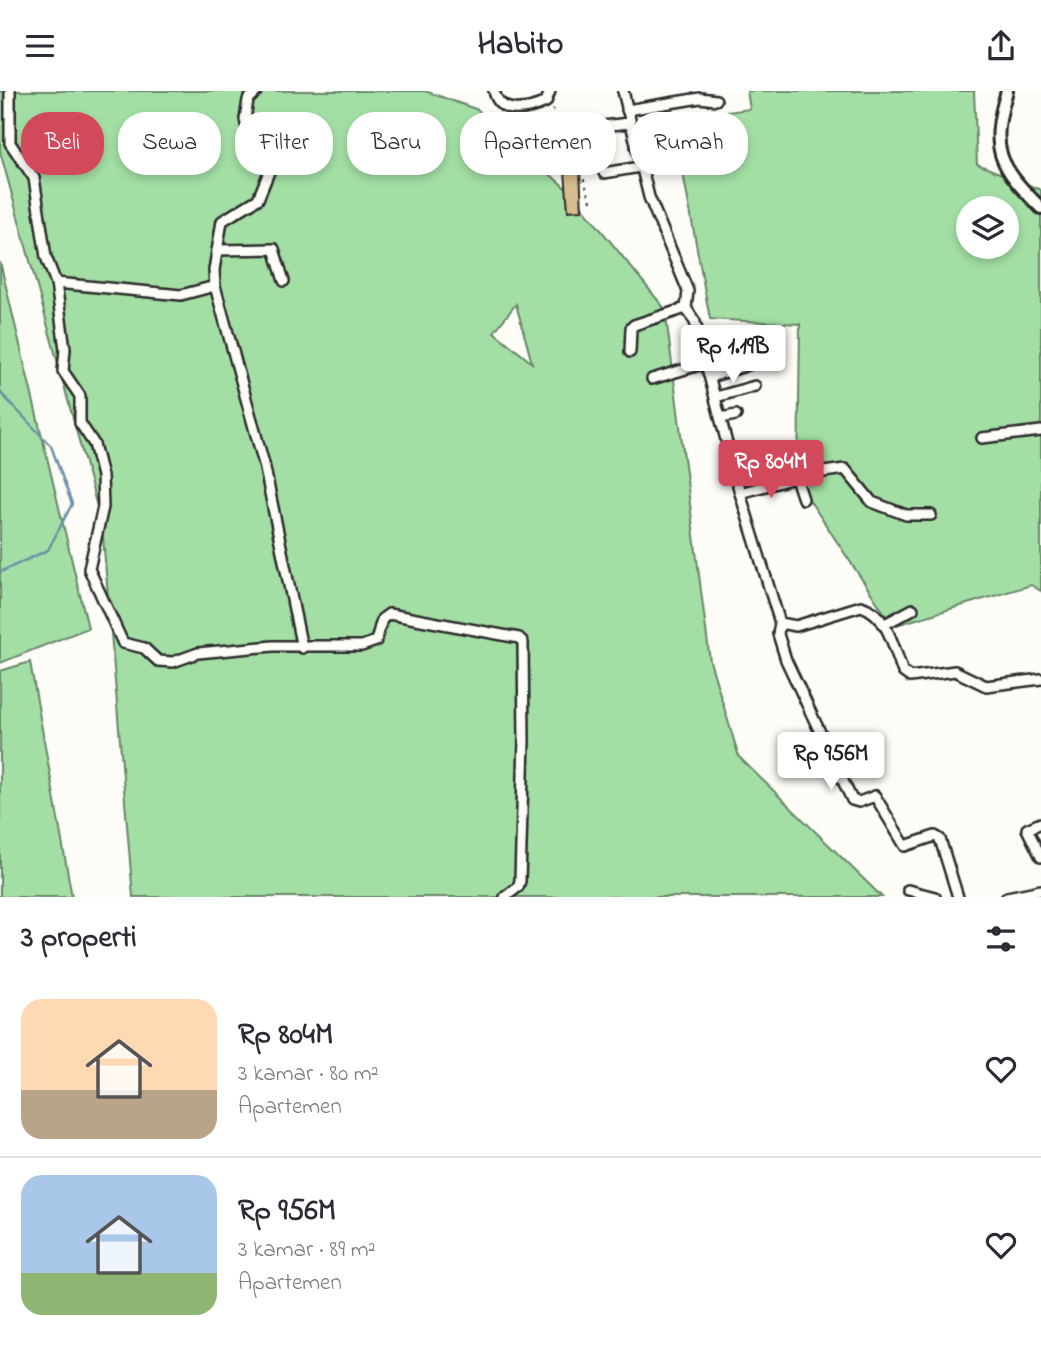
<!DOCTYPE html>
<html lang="id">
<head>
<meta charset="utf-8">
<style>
	body { margin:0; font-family:"Indie Flower",sans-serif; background:#f2f2f3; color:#2b2b33; height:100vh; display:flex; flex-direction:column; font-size:26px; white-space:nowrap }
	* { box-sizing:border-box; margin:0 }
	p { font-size:23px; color:#7c7c81 }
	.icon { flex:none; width:38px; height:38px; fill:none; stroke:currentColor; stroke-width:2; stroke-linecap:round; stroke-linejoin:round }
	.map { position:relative; height:806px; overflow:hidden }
	.details { display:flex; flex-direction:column; background:#fff; flex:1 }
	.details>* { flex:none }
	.banner { position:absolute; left:21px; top:21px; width:999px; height:63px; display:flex; gap:14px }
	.controls { position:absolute; left:956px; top:105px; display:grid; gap:14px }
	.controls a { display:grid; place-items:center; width:63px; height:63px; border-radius:50%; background:#fff; box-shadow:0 4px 10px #0003; font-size:35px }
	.price { position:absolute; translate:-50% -60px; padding:0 16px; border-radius:7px; background:#fff; color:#222; font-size:23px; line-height:46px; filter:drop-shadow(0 2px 4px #0008) }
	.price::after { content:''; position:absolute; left:50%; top:42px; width:21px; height:16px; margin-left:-10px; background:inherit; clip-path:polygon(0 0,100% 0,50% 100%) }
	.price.selected { background:#d1495b; color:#fff }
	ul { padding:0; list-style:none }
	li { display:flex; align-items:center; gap:21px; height:175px; padding:0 21px }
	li+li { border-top:2px solid #e1e1e2 }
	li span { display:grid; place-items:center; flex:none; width:196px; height:140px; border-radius:21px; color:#555 }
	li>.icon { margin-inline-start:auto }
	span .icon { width:84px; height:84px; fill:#fffc; stroke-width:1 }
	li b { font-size:30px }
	h2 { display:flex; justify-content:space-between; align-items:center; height:84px; padding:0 21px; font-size:30px }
	.pill { padding:0 24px; border-radius:28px; background:#fff; box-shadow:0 4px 10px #0003; font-size:24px; line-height:63px }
	.pill.selected { background:#d1495b; color:#fff }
	header { display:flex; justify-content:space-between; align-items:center; height:91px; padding:0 21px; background:#fff; font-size:32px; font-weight:800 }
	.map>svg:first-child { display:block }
	.green { fill:#a3dfa5; stroke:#678568; stroke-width:2; fill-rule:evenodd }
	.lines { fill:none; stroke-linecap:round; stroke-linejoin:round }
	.stream { stroke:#6e8fa7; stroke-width:2.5 }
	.building { fill:#d7bd8d; stroke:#2b2b2b; stroke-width:2 }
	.minor-casing { stroke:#2b2b2b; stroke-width:14 }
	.tertiary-casing { stroke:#2b2b2b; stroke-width:16 }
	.path { stroke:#2b2b2b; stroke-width:2; stroke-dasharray:2 5; stroke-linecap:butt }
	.minor { stroke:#fdfcf7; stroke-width:9 }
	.tertiary { stroke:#fdfcf7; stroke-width:10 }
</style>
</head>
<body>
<header><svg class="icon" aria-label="menu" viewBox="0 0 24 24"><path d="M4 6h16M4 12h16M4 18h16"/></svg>Habito<svg class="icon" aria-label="share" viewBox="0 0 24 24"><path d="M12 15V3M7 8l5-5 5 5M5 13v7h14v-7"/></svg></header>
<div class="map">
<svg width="1041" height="806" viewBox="0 0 1041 806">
	<rect width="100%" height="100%" fill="#fdfcf7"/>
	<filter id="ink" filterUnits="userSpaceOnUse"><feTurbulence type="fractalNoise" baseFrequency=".0143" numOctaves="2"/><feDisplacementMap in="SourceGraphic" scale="14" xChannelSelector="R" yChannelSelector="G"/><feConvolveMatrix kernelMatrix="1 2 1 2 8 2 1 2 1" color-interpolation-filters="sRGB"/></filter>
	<g filter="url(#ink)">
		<g class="green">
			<path d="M0,0H425L478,19L571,102L665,218L710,570L739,666L882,806H133L102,434L0,60ZM516,213L532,272L494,241Z"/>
			<path d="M747,0H974L977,73L1041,99V500L1031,494L893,535L798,392L800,233L710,228L673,28L750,18ZM968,117H1006V156H968Z"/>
			<polygon points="0,171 88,537 0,572"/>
			<polygon points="30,571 72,806 0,806 0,580"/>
		</g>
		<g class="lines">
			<polyline class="stream" points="0,301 51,355 72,413 48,459 0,481"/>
		</g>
		<polygon class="building" points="580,79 582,119 568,120 565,80"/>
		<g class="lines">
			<g class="minor-casing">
				<g id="minor">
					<polyline points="10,0 10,52 34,87 46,166 56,192 65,258 63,280 80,305 80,332 94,353 102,385 103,416 89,478 123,552 144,557 158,570 173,571 198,562 273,555 362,555 376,550 382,528 389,523 519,547 523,551 524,649 520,790 518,796 505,806"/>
					<polyline points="257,0 248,9 245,28 250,51 269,69 271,76 258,108 222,130 214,179 215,195 264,373 302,557"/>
					<path d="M494,0C500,25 526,20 546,11L550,0"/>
					<path d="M623,0L649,106L688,200L686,217L695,231L740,402L780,532L796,535L861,515C888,523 894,558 903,581L910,586L955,580L986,595L1041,588"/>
					<polyline points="627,19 700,7 716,9"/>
					<polyline points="586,37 629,32"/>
					<polyline points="636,57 681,44"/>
					<polyline points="604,82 640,76"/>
					<polyline points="217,159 274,158 284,190"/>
					<polyline points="56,192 181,204 215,195"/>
					<polyline points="630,261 631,237 634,234 686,217"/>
					<polyline points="710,286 748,274"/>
					<polyline points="652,288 706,272"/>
					<polyline points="716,306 755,295"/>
					<polyline points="721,327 736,324"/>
					<polyline points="982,347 1041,340"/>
					<polyline points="796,387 803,408"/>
					<polyline points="740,402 809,383 845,378 872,411 906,424 931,424"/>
					<polyline points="780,532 778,543 786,569 852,709 859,711 875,705 905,755 935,745 940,748 958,806"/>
					<polyline points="885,533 913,518"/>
					<polyline points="1041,732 1027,738 1041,766"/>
					<polyline points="908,799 935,806"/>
					<polyline points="1007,806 1041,799"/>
				</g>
			</g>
			<g class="tertiary-casing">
				<path id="tertiary" d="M1007,0C989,59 999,75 1041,117"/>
			</g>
			<polyline class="path" points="553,18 570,48 591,110"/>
			<use href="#minor" class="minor"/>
			<use href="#tertiary" class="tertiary"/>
		</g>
	</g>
</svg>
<div class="controls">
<a><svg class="icon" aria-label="layers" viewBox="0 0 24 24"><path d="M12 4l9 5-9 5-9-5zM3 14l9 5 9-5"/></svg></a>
</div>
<b class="price" style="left:733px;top:294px">Rp 1.19B</b>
<b class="price selected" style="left:771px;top:409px">Rp 804M</b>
<b class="price" style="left:831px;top:701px">Rp 956M</b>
<div class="banner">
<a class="pill selected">Beli</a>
<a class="pill">Sewa</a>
<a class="pill">Filter</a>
<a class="pill">Baru</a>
<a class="pill">Apartemen</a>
<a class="pill">Rumah</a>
</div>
</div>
<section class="details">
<h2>3 properti<svg class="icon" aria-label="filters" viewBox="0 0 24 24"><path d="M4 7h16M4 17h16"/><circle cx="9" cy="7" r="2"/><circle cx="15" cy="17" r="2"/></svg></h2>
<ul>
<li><span style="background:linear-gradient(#ffd9b3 65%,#b9a48a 0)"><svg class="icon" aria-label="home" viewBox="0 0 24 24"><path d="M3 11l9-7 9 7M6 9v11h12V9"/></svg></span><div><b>Rp 804M</b><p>3 kamar · 80 m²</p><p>Apartemen</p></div><svg class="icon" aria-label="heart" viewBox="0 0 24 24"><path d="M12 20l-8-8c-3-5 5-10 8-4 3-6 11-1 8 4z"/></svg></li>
<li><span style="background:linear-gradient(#a9c7e8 70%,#8fb573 0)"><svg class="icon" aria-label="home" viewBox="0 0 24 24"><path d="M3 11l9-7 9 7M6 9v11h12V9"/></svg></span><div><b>Rp 956M</b><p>3 kamar · 89 m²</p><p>Apartemen</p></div><svg class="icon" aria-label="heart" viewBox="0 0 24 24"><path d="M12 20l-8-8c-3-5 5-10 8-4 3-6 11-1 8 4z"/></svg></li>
</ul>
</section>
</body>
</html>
